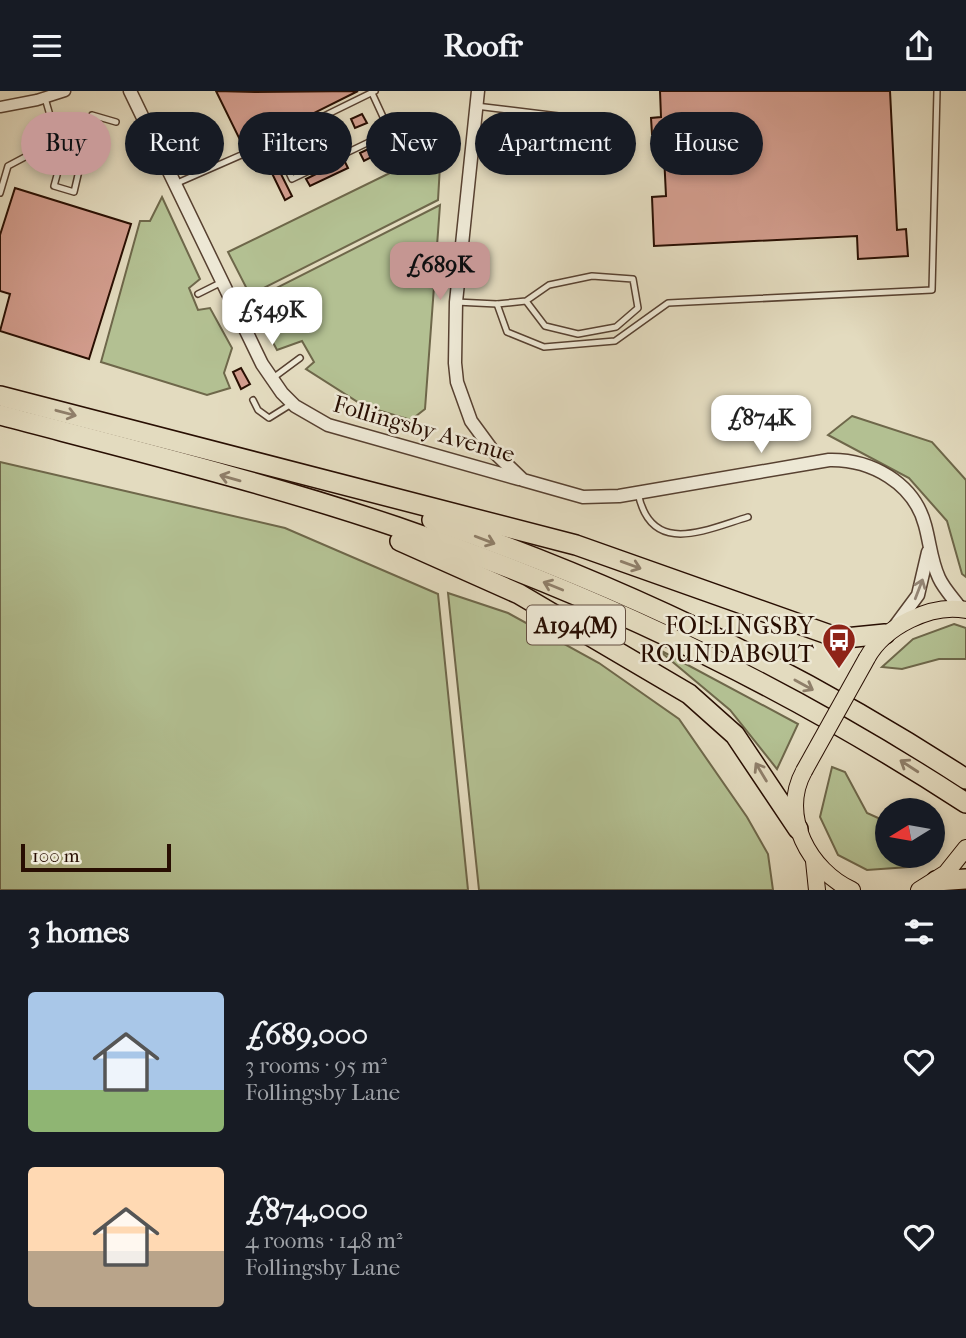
<!DOCTYPE html>
<html lang="en">
<head>
<meta charset="utf-8">
<style>
	body { margin:0; font-family:"IM FELL French Canon",serif; background:#242831; color:#f1f3f6; height:100vh; display:flex; flex-direction:column; font-size:26px; white-space:nowrap }
	* { box-sizing:border-box; margin:0 }
	p { font-size:23px; color:#9ea1a6 }
	.icon { flex:none; width:38px; height:38px; fill:none; stroke:currentColor; stroke-width:2; stroke-linecap:round; stroke-linejoin:round }
	.map { position:relative; height:799px; overflow:hidden }
	.drawer { display:flex; flex-direction:column; background:#171b24; flex:1 }
	.drawer>* { flex:none }
	.guide { position:absolute; left:21px; top:21px; width:924px; height:63px; display:flex; gap:14px }
	.needle { width:46px; rotate:259deg }
	.tools { position:absolute; left:875px; top:707px; display:grid; gap:14px }
	.tools a { display:grid; place-items:center; width:70px; height:70px; border-radius:50%; background:#171b24; box-shadow:0 4px 10px #0003; font-size:35px }
	.scale { position:absolute; left:21px; bottom:18px; width:150px; box-sizing:border-box; padding-left:7px; border:4px solid #280e02; border-top:0; font-size:19px; line-height:24px; white-space:nowrap; color:#280e02; -webkit-text-stroke:5px #ede8d5; paint-order:stroke }
	.price { position:absolute; translate:-50% -60px; padding:0 16px; border-radius:14px; background:#fff; color:#222; font-size:23px; line-height:46px; filter:drop-shadow(0 2px 4px #0008) }
	.price::after { content:''; position:absolute; left:50%; top:42px; width:21px; height:16px; margin-left:-10px; background:inherit; clip-path:polygon(0 0,100% 0,50% 100%) }
	.price.on { background:#c59692; color:#111 }
	ul { padding:0; list-style:none }
	li { display:flex; align-items:center; gap:21px; height:175px; padding:0 28px }
	li span { display:grid; place-items:center; flex:none; width:196px; height:140px; border-radius:7px; color:#555 }
	li>.icon { margin-inline-start:auto }
	span .icon { width:84px; height:84px; fill:#fffc; stroke-width:1 }
	li b { font-size:30px }
	h2 { display:flex; justify-content:space-between; align-items:center; height:84px; padding:0 28px; font-size:30px }
	.tag { padding:0 24px; border-radius:32px; background:#171b24; box-shadow:0 4px 10px #0003; font-size:24px; line-height:63px }
	.tag.on { background:#c59692; color:#111 }
	header { display:flex; justify-content:space-between; align-items:center; height:91px; padding:0 28px; background:#171b24; font-size:32px; font-weight:800 }
	.map>svg:first-child { display:block }
	.green { fill:#b3c092; stroke:#6e674a; stroke-width:2 }
	.building { fill:#d39d8e; stroke:#280e02; stroke-width:2 }
	.lines { fill:none; stroke-linecap:round; stroke-linejoin:round }
	.service-casing { stroke:#574131; stroke-width:8 }
	.minor-casing { stroke:#574131; stroke-width:13 }
	.tertiary-casing { stroke:#574131; stroke-width:15 }
	.primary-casing { stroke:#280e02; stroke-width:18 }
	.motorway-casing { stroke:#280e02; stroke-width:22 }
	.service { stroke:#ede8d5; stroke-width:5 }
	.minor { stroke:#ede8d5; stroke-width:10 }
	.tertiary { stroke:#ede8d5; stroke-width:12 }
	.primary { stroke:#e3dbbf; stroke-width:16 }
	.motorway { stroke:#e3dbbf; stroke-width:19 }
	.primary-bridge-casing { stroke:#280e02; stroke-width:18; stroke-linecap:butt }
	.primary-bridge { stroke:#e3dbbf; stroke-width:16 }
	.oneway { stroke:#8f7f6a }
	.oneway2 { stroke:#948676 }
	.labels { text-anchor:middle; stroke-width:5; stroke-linejoin:round; paint-order:stroke }
	.shield { fill:#ede8d5; stroke:#634f41; stroke-width:2 }
	.shield-label { font-size:23px; font-weight:bold; fill:#280e02 }
	.street-label { font-size:24px; fill:#280e02; stroke:#ede8d5 }
	.poi-label { font-size:24px; fill:#280e02; stroke:#ede8d5; text-anchor:end }
</style>
</head>
<body>
<header><svg class="icon" aria-label="menu" viewBox="0 0 24 24"><path d="M4 6h16M4 12h16M4 18h16"/></svg>Roofr<svg class="icon" aria-label="share" viewBox="0 0 24 24"><path d="M12 15V3M7 8l5-5 5 5M5 13v7h14v-7"/></svg></header>
<div class="map">
<svg width="966" height="799" viewBox="0 0 966 799">
	<rect width="100%" height="100%" fill="#e3dbbf"/>
	<filter id="stains"><feTurbulence type="fractalNoise" baseFrequency=".00286" numOctaves="4"/><feColorMatrix values="0 0 0 0 .2 0 0 0 0 .09 0 0 0 0 .02 0 0 0 .5 -.17"/></filter>
	<radialGradient id="worn" r=".72"><stop offset=".6" stop-color="#630" stop-opacity="0"/><stop offset="1" stop-color="#630" stop-opacity=".3"/></radialGradient>
	<g class="green">
		<polygon points="441,57 438,109 250,204 228,161"/>
		<polygon points="162,106 200,188 189,197 198,219 210,217 232,257 224,282 230,297 207,304 101,271 140,130 150,130"/>
		<polygon points="440,114 425,318 411,329 364,315 306,278 314,271 302,250 277,259 251,210"/>
		<polygon points="852,325 932,351 966,389 966,486 962,483 947,430 909,387 828,344"/>
		<polygon points="0,371 285,437 438,503 468,799 0,799"/>
		<polygon points="448,502 508,522 599,572 679,628 747,726 768,763 773,799 479,799"/>
		<polygon points="954,533 966,537 966,568 939,568 902,578 882,576 913,548"/>
		<polygon points="656,557 798,633 777,678 730,619"/>
		<polygon points="832,676 845,681 867,722 887,731 887,765 923,765 909,776 867,779 838,764 820,726"/>
	</g>
	<g class="building">
		<polygon points="216,0 255,1 358,0 244,57"/>
		<polygon points="660,0 890,0 897,139 906,138 908,165 858,168 857,145 654,155 652,106 666,105 663,43 652,43 651,27 661,26"/>
		<polygon points="362,23 367,32 355,37 351,28"/>
		<polygon points="314,47 316,52 290,64 287,59"/>
		<polygon points="387,49 391,56 364,70 360,62"/>
		<polygon points="273,67 292,105 285,109 266,70"/>
		<polygon points="344,69 348,77 310,95 306,88"/>
		<polygon points="15,97 131,133 89,268 0,240 10,203 0,200 0,144"/>
		<polygon points="241,277 250,293 241,298 233,281"/>
	</g>
	<g class="lines">
		<g class="service-casing">
			<g id="service">
				<polyline points="45,7 62,66 54,95 74,101 92,24 116,31"/>
				<polyline points="476,15 583,28"/>
				<polyline points="274,50 292,88 390,41 372,2"/>
				<polyline points="175,93 271,51 375,0"/>
				<polyline points="0,102 8,75 57,49"/>
				<polyline points="198,203 222,191"/>
				<polyline points="456,211 497,213 526,210 549,194 592,185 633,188 638,217 616,236 578,243 545,235 526,210"/>
				<polyline points="497,213 507,241 544,256 615,250 668,212 932,199 937,0"/>
				<polyline points="273,287 300,267"/>
				<polyline points="253,309 258,319 269,327 293,312"/>
				<path d="M638,402C651,466 705,439 748,426"/>
			</g>
		</g>
		<g class="minor-casing">
			<polyline id="minor" points="0,16 37,9 65,0"/>
		</g>
		<g class="tertiary-casing">
			<g id="tertiary">
				<polyline points="130,0 262,273 282,302 295,315 328,334 519,388"/>
				<path d="M478,0L456,211L455,272L457,291L471,330L493,360L523,389L583,406L619,405L829,369C871,368 914,392 925,434C930,452 931,470 939,487C944,498 954,508 961,518"/>
				<polyline points="895,535 918,504 928,461"/>
			</g>
		</g>
		<g class="primary-casing">
			<g id="primary">
				<path d="M867,567C884,536 931,512 966,519"/>
				<path d="M804,680C779,725 810,780 852,799"/>
				<polyline points="814,770 817,799"/>
				<polyline points="919,799 946,782 966,757"/>
			</g>
		</g>
		<g class="motorway-casing">
			<g id="motorway">
				<polyline points="0,305 576,454 833,545 845,547 885,543"/>
				<path d="M0,324C133,359 267,392 397,436C598,504 789,597 966,712"/>
				<path d="M432,429C618,493 801,581 966,688"/>
				<polyline points="400,450 519,503 689,603 735,644 798,738"/>
				<polyline points="936,790 966,788"/>
			</g>
		</g>
		<use href="#service" class="service"/>
		<use href="#minor" class="minor"/>
		<use href="#tertiary" class="tertiary"/>
		<use href="#primary" class="primary"/>
		<use href="#motorway" class="motorway"/>
		<g class="primary-bridge-casing">
			<polyline id="primary-bridge" points="804,680 867,567"/>
		</g>
		<use href="#primary-bridge" class="primary-bridge"/>
	</g>
	<defs><path id="oneway-shaft" d="M-6 0H5M1.5-3L5.5 0L1.5 3" fill="none" stroke-width="1.6" stroke-linecap="round" stroke-linejoin="round" transform="scale(1.75)"/></defs>
	<g class="oneway">
		<use href="#oneway-shaft" transform="translate(66 322) rotate(15)"/>
		<use href="#oneway-shaft" transform="translate(230 387) rotate(-164)"/>
		<use href="#oneway-shaft" transform="translate(485 449) rotate(21)"/>
		<use href="#oneway-shaft" transform="translate(631 474) rotate(20)"/>
		<use href="#oneway-shaft" transform="translate(553 495) rotate(-158)"/>
		<use href="#oneway-shaft" transform="translate(804 594) rotate(29)"/>
		<use href="#oneway-shaft" transform="translate(909 675) rotate(-147)"/>
		<use href="#oneway-shaft" transform="translate(761 681) rotate(-121)"/>
	</g>
	<use class="oneway2" href="#oneway-shaft" transform="translate(919 498) rotate(-69)"/>
	<defs>
		<g id="bus-pin" transform="scale(1.75)"><path d="M0 17L-7.5 6A9.5 9.5 0 1 1 7.5 6Z" fill="#8f2418" stroke="#ede8d5"/><path d="M-5-6H5V4H4V6H2V4H-2V6H-4V4H-5ZM-3.5-4V0h7V-4ZM-3.5 1.2v1.5H-2V1.2ZM2 1.2v1.5H3.5V1.2Z" fill="#fff"/></g>
	</defs>
	<g fill-rule="evenodd">
		<use href="#bus-pin" x="839" y="549"/>
	</g>
	<g class="labels">
		<rect class="shield" x="527" y="514.5" width="98" height="39" rx="5"/>
		<g class="shield-label">
			<text x="576" y="542">A194(M)</text>
		</g>
		<g class="street-label">
			<text transform="translate(424 338) rotate(16)" y="8">Follingsby Avenue</text>
		</g>
		<g class="poi-label">
			<text x="814" y="543">FOLLINGSBY<tspan x="814" dy="28">ROUNDABOUT</tspan></text>
		</g>
	</g>
	<rect width="100%" height="100%" filter="url(#stains)"/>
	<rect width="100%" height="100%" fill="url(#worn)"/>
</svg>
<div class="tools">
<a><svg class="needle" viewBox="-14 -14 28 28"><path d="M0-13l5 13h-10z" fill="#e53935"/><path d="M0 13l5-13h-10z" fill="#9ea1a6"/></svg></a>
</div>
<div class="scale">100 m</div>
<b class="price on" style="left:440px;top:211px">£689K</b>
<b class="price" style="left:272px;top:256px">£549K</b>
<b class="price" style="left:761px;top:364px">£874K</b>
<div class="guide">
<a class="tag on">Buy</a>
<a class="tag">Rent</a>
<a class="tag">Filters</a>
<a class="tag">New</a>
<a class="tag">Apartment</a>
<a class="tag">House</a>
</div>
</div>
<section class="drawer">
<h2>3 homes<svg class="icon" aria-label="filters" viewBox="0 0 24 24"><path d="M4 7h16M4 17h16"/><circle cx="9" cy="7" r="2"/><circle cx="15" cy="17" r="2"/></svg></h2>
<ul>
<li><span style="background:linear-gradient(#a9c7e8 70%,#8fb573 0)"><svg class="icon" aria-label="home" viewBox="0 0 24 24"><path d="M3 11l9-7 9 7M6 9v11h12V9"/></svg></span><div><b>£689,000</b><p>3 rooms · 95 m²</p><p>Follingsby Lane</p></div><svg class="icon" aria-label="heart" viewBox="0 0 24 24"><path d="M12 20l-8-8c-3-5 5-10 8-4 3-6 11-1 8 4z"/></svg></li>
<li><span style="background:linear-gradient(#ffd9b3 60%,#b9a48a 0)"><svg class="icon" aria-label="home" viewBox="0 0 24 24"><path d="M3 11l9-7 9 7M6 9v11h12V9"/></svg></span><div><b>£874,000</b><p>4 rooms · 148 m²</p><p>Follingsby Lane</p></div><svg class="icon" aria-label="heart" viewBox="0 0 24 24"><path d="M12 20l-8-8c-3-5 5-10 8-4 3-6 11-1 8 4z"/></svg></li>
</ul>
</section>
</body>
</html>
